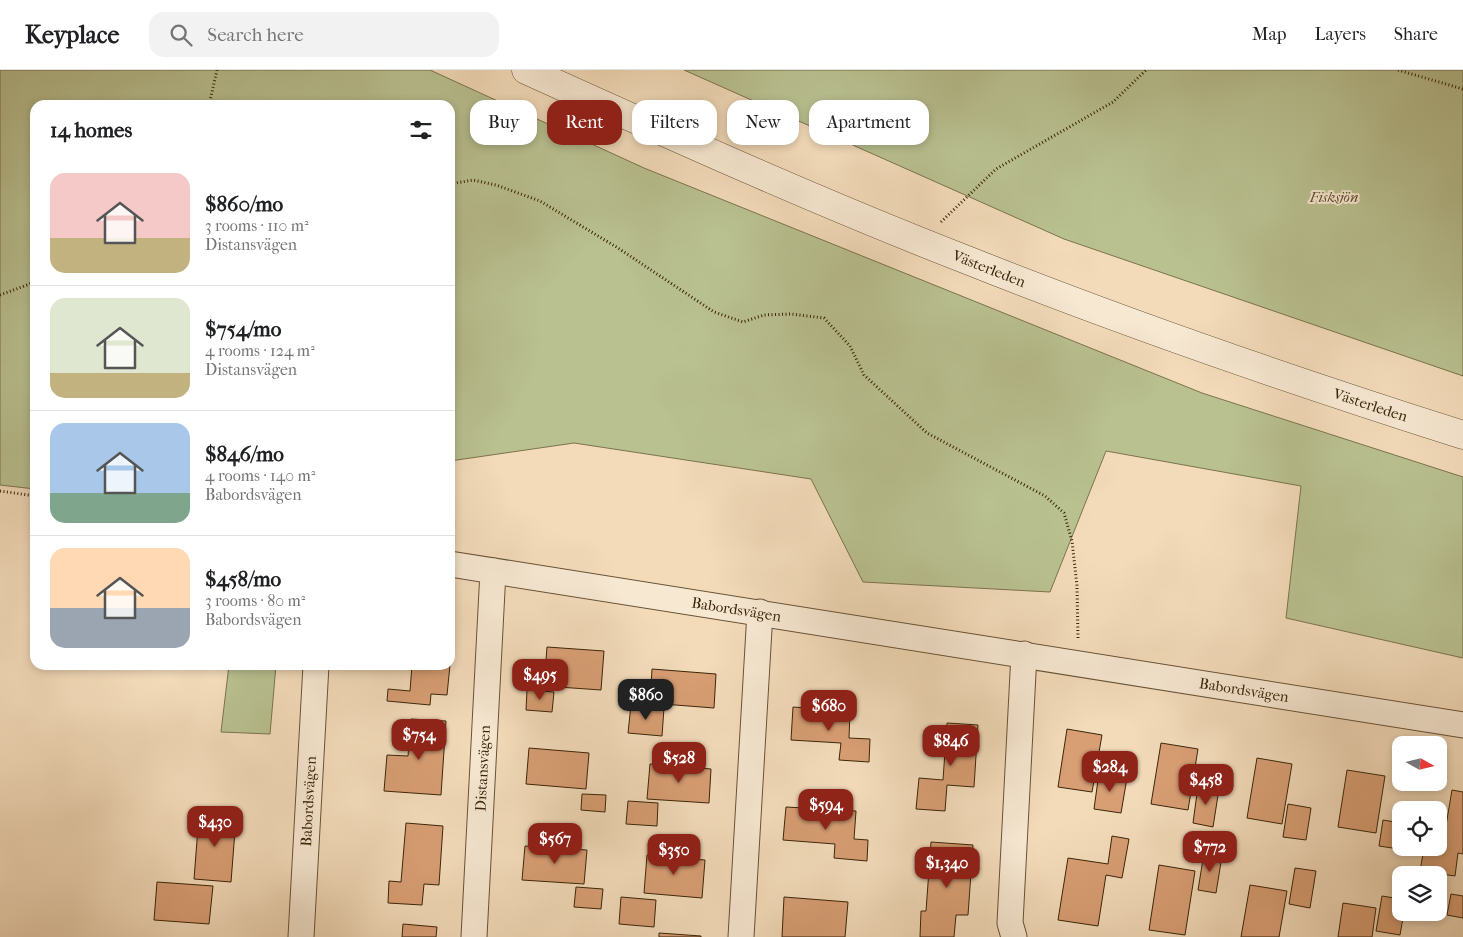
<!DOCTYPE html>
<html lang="en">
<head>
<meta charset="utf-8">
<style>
	body { margin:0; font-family:"IM FELL French Canon",serif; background:#f2f2f2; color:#202124; height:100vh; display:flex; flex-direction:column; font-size:19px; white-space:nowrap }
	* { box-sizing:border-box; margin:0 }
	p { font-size:16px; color:#757577 }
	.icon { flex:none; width:28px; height:28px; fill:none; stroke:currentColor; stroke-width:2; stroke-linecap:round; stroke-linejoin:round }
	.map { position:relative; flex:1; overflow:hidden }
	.details { position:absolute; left:30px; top:30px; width:425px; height:570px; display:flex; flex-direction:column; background:#fff; border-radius:15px; box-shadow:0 2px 8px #0003 }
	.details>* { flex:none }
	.top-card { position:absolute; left:470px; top:30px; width:475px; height:45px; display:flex; gap:10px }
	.needle { width:32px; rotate:98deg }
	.buttons { position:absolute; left:1392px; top:666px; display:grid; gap:10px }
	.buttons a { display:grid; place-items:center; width:55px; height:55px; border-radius:10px; background:#fff; box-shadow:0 2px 8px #0003; font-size:25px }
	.price { position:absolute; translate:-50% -42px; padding:0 11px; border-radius:10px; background:#8f2418; color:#fff; font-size:16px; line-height:32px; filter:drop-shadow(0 1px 2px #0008) }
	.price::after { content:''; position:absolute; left:50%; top:30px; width:15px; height:11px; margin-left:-8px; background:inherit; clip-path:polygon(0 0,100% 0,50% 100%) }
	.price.current { background:#222; color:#fff }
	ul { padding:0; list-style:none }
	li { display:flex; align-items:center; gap:15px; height:125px; padding:0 20px }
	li+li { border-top:1px solid #e0e0e0 }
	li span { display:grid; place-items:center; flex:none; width:140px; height:100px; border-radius:15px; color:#555 }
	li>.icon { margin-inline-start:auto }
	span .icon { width:60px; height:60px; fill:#fffc; stroke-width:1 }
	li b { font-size:21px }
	h2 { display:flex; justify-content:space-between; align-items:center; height:60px; padding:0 20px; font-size:21px }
	.chip { padding:0 18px; border-radius:15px; background:#fff; box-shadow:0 2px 8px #0003; font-size:18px; line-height:45px }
	.chip.current { background:#8f2418; color:#fff }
	header { display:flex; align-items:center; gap:30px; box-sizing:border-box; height:70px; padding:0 25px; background:#fff; border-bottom:1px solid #e0e0e0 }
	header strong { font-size:24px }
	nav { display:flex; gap:28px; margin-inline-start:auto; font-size:18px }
	.search { width:350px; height:45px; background:#f2f2f2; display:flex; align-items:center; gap:12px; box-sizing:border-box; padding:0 18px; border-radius:15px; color:#757577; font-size:19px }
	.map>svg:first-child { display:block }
	.green { fill:#b9c191; stroke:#7a734d }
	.building { fill:#d89e74; stroke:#3a2509 }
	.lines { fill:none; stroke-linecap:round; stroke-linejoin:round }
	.minor-casing { stroke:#685235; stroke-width:27 }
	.tertiary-casing { stroke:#685235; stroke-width:29 }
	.path { stroke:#3a2509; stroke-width:3; stroke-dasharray:1 2.5; stroke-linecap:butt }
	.minor { stroke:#f7e8d2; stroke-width:25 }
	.tertiary { stroke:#f7e8d2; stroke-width:28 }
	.labels { text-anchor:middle; stroke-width:4; stroke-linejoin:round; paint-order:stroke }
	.park-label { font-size:15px; font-style:italic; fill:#5a4c2b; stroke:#f7e8d2 }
	.street-label { font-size:15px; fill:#3a2509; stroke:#f7e8d2 }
</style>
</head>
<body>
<header>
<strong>Keyplace</strong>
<div class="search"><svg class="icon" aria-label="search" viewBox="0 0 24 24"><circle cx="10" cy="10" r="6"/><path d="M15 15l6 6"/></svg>Search here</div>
<nav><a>Map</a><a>Layers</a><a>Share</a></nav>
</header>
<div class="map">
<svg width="1463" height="867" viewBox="0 0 1463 867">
	<rect width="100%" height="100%" fill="#f3dbba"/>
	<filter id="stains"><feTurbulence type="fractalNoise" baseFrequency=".004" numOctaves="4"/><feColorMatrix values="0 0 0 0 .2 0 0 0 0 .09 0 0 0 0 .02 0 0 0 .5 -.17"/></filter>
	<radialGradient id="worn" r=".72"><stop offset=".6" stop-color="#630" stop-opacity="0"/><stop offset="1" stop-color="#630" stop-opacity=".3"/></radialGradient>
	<g class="green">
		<polygon points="0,0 430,0 644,98 1202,323 1463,407 1463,588 1286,548 1301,416 1106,381 1050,522 863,512 811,409 574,373 450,391 450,35 35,35 35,419 0,415"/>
		<polygon points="684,0 1463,0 1463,306 1064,169"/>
		<polygon points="229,595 276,595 270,664 221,662"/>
	</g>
	<g class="building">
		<polygon points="450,557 453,557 450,590"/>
		<polygon points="547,577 604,581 601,620 544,616"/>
		<polygon points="412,595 450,595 447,625 431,624 430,635 387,631 388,619 410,621"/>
		<polygon points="652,599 716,604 714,638 650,633"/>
		<polygon points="527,620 554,622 552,642 526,640"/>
		<polygon points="631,635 664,638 662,666 628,663"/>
		<polygon points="793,637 850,641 849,668 870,669 869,692 839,690 841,673 791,670"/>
		<polygon points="411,649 446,651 441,725 384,721 387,685 408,686"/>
		<polygon points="947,653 978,655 974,717 947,715 945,741 916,739 919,708 943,710"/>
		<polygon points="1067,659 1102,665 1092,722 1058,717"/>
		<polygon points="1161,673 1198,679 1188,740 1151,734"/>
		<polygon points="529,678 589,683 586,719 526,714"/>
		<polygon points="1257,688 1292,694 1282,754 1247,748"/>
		<polygon points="650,694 711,699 709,733 647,729"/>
		<polygon points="1347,700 1385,706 1376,763 1338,757"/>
		<polygon points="1099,703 1127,708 1121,743 1094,739"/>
		<polygon points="1198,716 1219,719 1213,757 1193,753"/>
		<polygon points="1452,720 1463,722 1463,784 1458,783 1455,806 1420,801 1424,778 1442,779"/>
		<polygon points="582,724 606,725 605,742 581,740"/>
		<polygon points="628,731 658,733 657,756 626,754"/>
		<polygon points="1288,734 1311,738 1306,770 1283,767"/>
		<polygon points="786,737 856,741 854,769 868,770 867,791 834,788 835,774 783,770"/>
		<polygon points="199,745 236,748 231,812 194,809"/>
		<polygon points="1383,750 1401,753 1399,779 1379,776"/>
		<polygon points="406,753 443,756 439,815 424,814 422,835 388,833 389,811 401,812"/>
		<polygon points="1112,766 1129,769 1122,808 1106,805 1098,856 1058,850 1068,788 1108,794"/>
		<polygon points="931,772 973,775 968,845 956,845 954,867 920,867 921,841 926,841"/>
		<polygon points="525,776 587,780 584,814 522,810"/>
		<polygon points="1204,783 1222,786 1216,823 1198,820"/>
		<polygon points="647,785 705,790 702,828 644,823"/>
		<polygon points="1159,795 1195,801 1185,865 1149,860"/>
		<polygon points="1295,798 1316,801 1310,838 1289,834"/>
		<polygon points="157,812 213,816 209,854 154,850"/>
		<polygon points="1250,815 1287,821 1279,867 1241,867"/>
		<polygon points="576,817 603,819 601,839 574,837"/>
		<polygon points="1451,824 1463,826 1463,848 1447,845"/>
		<polygon points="1382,826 1401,829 1401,842 1404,842 1400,865 1376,861"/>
		<polygon points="621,827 656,830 654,857 619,854"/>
		<polygon points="784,827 848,832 845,867 782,867"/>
		<polygon points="1343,833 1376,838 1372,867 1338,867"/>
		<polygon points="403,854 437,857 436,867 402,867"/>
		<polygon points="659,863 701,866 701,867 659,867"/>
	</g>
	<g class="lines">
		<g class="minor-casing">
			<g id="minor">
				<path id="s1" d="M450,494L1463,655"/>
				<path id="s2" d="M301,867L316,595"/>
				<path id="s3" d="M474,867L493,501"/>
				<polyline points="741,867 760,542"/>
				<polyline points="1014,867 1010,853 1024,584"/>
			</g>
		</g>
		<g class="tertiary-casing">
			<g id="tertiary">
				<path id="s4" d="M526,0C672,66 818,132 967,190C1130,255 1296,312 1463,365"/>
			</g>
		</g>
		<g class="path">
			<polyline points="1398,0 1463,19"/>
			<polyline points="209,35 217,0"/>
			<polyline points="450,114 473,110 496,115 540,131 618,178 714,242 743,252 764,245 791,244 824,248 850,276 864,305 927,363 1045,426 1064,443 1072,471 1077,516 1078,568"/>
			<polyline points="941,152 996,99 1113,32 1146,0"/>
			<polyline points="0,225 35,212"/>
			<polyline points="0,421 35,426"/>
		</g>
		<use href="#minor" class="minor"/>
		<use href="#tertiary" class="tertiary"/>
	</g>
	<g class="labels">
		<g class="park-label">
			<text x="1334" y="132">Fisksjön</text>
		</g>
		<g class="street-label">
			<text dy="5" stroke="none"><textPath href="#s4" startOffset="504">Västerleden</textPath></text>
			<text dy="5" stroke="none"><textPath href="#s4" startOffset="909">Västerleden</textPath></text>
			<text dy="5" stroke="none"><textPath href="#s1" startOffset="290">Babordsvägen</textPath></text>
			<text dy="5" stroke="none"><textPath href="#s1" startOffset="804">Babordsvägen</textPath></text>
			<text dy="5" stroke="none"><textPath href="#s3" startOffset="169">Distansvägen</textPath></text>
			<text dy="5" stroke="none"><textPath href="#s2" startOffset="136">Babordsvägen</textPath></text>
		</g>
	</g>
	<rect width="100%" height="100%" filter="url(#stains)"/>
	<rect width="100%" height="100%" fill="url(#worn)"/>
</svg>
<div class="buttons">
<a><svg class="needle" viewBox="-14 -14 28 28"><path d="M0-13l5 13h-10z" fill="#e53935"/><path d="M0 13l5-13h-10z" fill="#757577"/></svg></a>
<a><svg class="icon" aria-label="locate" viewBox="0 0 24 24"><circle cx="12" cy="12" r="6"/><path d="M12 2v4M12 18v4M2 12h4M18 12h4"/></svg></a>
<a><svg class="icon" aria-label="layers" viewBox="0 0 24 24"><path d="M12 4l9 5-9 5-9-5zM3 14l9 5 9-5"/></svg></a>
</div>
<b class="price" style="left:540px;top:631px">$495</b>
<b class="price current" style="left:646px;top:651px">$860</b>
<b class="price" style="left:829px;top:662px">$680</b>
<b class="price" style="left:419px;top:691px">$754</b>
<b class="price" style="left:951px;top:697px">$846</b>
<b class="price" style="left:679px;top:714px">$528</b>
<b class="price" style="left:1110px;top:723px">$284</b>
<b class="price" style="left:1206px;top:736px">$458</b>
<b class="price" style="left:826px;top:761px">$594</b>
<b class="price" style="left:215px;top:778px">$430</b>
<b class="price" style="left:555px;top:795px">$567</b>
<b class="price" style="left:1210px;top:803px">$772</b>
<b class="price" style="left:674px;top:806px">$350</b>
<b class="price" style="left:947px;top:819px">$1,340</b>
<div class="top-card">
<a class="chip">Buy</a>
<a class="chip current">Rent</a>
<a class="chip">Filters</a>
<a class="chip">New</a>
<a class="chip">Apartment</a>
</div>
<section class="details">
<h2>14 homes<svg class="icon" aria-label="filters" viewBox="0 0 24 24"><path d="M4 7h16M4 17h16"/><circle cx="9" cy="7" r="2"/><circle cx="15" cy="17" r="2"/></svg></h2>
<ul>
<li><span style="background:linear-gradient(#f6c9c9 65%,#c2b280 0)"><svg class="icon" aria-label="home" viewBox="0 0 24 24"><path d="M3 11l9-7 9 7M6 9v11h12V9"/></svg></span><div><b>$860/mo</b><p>3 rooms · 110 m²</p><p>Distansvägen</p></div></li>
<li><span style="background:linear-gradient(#dfe7d0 75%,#c2b280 0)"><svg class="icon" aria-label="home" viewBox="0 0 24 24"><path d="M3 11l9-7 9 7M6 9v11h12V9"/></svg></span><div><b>$754/mo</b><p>4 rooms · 124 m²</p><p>Distansvägen</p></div></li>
<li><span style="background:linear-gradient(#a9c7e8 70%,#7fa58c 0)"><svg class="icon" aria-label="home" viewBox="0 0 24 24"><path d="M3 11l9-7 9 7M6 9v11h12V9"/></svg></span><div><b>$846/mo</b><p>4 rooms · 140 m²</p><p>Babordsvägen</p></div></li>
<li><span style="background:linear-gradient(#ffd9b3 60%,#9aa5b1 0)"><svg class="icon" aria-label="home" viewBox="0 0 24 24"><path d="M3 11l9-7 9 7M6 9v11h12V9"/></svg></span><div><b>$458/mo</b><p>3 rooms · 80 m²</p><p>Babordsvägen</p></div></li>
</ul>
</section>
</div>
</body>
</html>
